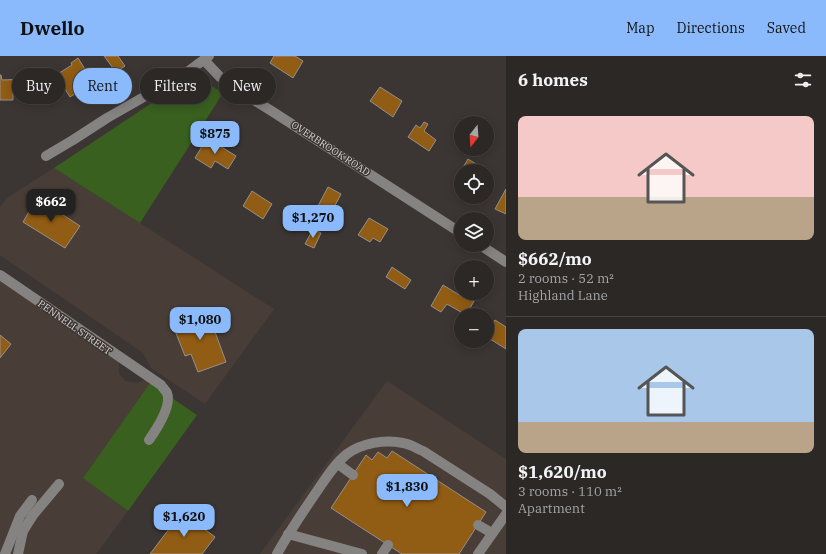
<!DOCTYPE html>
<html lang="en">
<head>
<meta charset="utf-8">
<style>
	body { margin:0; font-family:"IBM Plex Serif",serif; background:#34302e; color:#f1f3f6; height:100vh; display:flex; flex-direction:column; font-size:15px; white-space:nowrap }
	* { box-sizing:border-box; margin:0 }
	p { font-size:13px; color:#a6a6a7 }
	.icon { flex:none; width:22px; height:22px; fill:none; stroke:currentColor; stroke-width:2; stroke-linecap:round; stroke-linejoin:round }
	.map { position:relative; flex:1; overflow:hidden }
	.drawer { display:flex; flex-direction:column; background:#2c2826; width:320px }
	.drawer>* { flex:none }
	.guide { position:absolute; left:12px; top:12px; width:380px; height:36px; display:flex; gap:8px }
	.needle { width:26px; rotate:197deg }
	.buttons { position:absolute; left:454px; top:60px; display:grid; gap:8px }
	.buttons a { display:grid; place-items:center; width:40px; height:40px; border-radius:50%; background:#2c2826; box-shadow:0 2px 10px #0003,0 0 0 1px #484443; font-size:20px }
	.price { position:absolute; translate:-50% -34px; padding:0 9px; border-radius:8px; background:#8bbafc; color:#111; font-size:13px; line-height:26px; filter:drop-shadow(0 1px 2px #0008) }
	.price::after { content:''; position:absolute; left:50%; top:24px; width:12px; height:9px; margin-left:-6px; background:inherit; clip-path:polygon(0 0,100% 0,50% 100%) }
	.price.current { background:#222; color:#fff }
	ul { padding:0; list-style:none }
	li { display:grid; align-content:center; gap:8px; height:212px; padding:0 12px }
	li+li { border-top:1px solid #484443 }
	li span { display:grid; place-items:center; height:124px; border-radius:8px; color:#555 }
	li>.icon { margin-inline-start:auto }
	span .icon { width:72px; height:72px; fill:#fffc; stroke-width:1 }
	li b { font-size:17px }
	h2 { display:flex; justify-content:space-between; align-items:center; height:48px; padding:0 12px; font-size:17px }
	.tag { padding:0 14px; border-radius:18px; background:#2c2826; box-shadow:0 2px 10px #0003,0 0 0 1px #484443; font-size:14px; line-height:36px }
	.tag.current { background:#8bbafc; color:#111 }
	header { display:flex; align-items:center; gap:24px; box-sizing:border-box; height:56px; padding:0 20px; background:#8bbafc; color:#111 }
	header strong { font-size:19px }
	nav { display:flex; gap:22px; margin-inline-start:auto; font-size:14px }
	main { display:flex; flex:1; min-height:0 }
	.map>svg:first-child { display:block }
	.built { fill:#493e37 }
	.green { fill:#39601f }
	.building { fill:#915c13; stroke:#95908b }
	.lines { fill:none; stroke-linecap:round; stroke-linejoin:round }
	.minor { stroke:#858381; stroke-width:10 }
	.labels { text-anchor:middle; stroke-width:3; stroke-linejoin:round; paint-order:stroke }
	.street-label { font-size:10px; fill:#d9d6d4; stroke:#3b3633 }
</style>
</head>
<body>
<header>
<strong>Dwello</strong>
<nav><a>Map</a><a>Directions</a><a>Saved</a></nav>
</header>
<main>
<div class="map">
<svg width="506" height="498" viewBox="0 0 506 498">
	<rect width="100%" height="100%" fill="#3b3633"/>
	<g class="built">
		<polygon points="54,112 274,253 205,348 151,312 143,297 0,199 0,151 7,142"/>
		<polygon points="0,225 119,306 119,318 125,325 137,327 145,324 150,327 83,422 128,455 96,498 0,498"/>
		<polygon points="387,325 506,403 506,498 260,498"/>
	</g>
	<g class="green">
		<polygon points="200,23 223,37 140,167 54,112 185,25"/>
		<polygon points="150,327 197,359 128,455 83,422"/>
	</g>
	<g class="building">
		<polygon points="104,0 118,0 125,10 116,16"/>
		<polygon points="274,0 295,0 303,5 293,22 270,7"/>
		<polygon points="78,2 93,26 70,41 56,19 72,9 71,7"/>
		<polygon points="0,19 1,19 2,24 27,23 27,37 13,37 13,44 0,44"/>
		<polygon points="380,31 402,45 393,61 370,45"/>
		<polygon points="424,66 428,68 424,75 436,84 429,95 408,81 416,69 420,72"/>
		<polygon points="207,82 236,100 228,113 215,105 211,112 195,102"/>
		<polygon points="468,103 489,116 487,118 487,115 461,115"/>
		<polygon points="328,131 341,138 331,157 318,150"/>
		<polygon points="506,133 506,158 495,153"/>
		<polygon points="252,135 272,148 263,163 243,150"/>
		<polygon points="37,142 80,170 65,192 23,166"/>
		<polygon points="369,162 388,173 380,186 373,182 370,186 358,179"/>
		<polygon points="313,173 321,177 314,192 305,188"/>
		<polygon points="392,211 411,224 405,233 386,221"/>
		<polygon points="443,229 466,243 470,237 477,240 466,259 447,248 441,256 431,250"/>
		<polygon points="207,254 226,306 198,316 191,298 185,300 172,267"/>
		<polygon points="495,264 506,271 506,293 487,281 487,268 491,270"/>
		<polygon points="0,279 11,288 0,302"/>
		<polygon points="392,395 486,456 459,498 402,498 331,452 366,399 372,404 378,396 387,402"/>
		<polygon points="182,456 215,481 202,498 150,498"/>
	</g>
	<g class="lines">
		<g class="minor">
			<polyline points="204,4 220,21 231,30 270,54 461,177"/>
			<polyline points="46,100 73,84 107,62 156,34 190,14 209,0"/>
			<polyline points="480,189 506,206"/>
			<path d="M0,219L161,329C163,332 166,335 167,337C172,350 156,374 149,384"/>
			<polyline points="338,408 353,419"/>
			<polyline points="478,469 492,477"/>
			<polyline points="288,478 362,498"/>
			<polyline points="5,498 20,460 32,444"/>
			<polyline points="18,498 23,475 33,459 59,428"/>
			<path d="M277,498C288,478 300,460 313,441C323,427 333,409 347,398C362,387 385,383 403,387C410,388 416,392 423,395L490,438L506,451"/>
			<polyline points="382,498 388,489"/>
			<polyline points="478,498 506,458"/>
		</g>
	</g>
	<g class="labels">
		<g class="street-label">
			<text transform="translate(331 92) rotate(33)" y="4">OVERBROOK ROAD</text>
			<text transform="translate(75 271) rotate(35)" y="4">PENNELL STREET</text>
		</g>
	</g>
</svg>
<div class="buttons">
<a><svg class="needle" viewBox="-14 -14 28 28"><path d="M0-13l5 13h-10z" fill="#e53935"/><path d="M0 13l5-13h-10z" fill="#a6a6a7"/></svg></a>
<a><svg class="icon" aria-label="locate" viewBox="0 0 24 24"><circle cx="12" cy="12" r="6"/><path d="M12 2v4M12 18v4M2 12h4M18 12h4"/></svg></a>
<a><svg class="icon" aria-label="layers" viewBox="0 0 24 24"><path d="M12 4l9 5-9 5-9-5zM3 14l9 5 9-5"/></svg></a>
<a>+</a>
<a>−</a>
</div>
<b class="price" style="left:215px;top:99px">$875</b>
<b class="price current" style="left:51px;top:167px">$662</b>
<b class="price" style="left:313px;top:183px">$1,270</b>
<b class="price" style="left:200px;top:285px">$1,080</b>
<b class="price" style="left:407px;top:452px">$1,830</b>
<b class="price" style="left:184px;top:482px">$1,620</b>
<div class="guide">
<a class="tag">Buy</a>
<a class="tag current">Rent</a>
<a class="tag">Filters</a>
<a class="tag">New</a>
</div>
</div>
<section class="drawer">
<h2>6 homes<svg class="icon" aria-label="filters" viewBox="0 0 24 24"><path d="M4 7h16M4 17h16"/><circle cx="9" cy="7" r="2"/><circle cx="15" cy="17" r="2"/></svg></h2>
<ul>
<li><span style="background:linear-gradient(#f6c9c9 65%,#b9a48a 0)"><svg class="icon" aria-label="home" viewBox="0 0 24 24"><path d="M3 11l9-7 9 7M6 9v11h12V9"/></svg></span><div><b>$662/mo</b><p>2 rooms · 52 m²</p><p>Highland Lane</p></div></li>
<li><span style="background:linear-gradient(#a9c7e8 75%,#b9a48a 0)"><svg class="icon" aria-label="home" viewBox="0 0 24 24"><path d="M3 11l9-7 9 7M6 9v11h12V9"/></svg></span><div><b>$1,620/mo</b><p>3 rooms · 110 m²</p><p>Apartment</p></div></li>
</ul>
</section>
</main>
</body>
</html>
